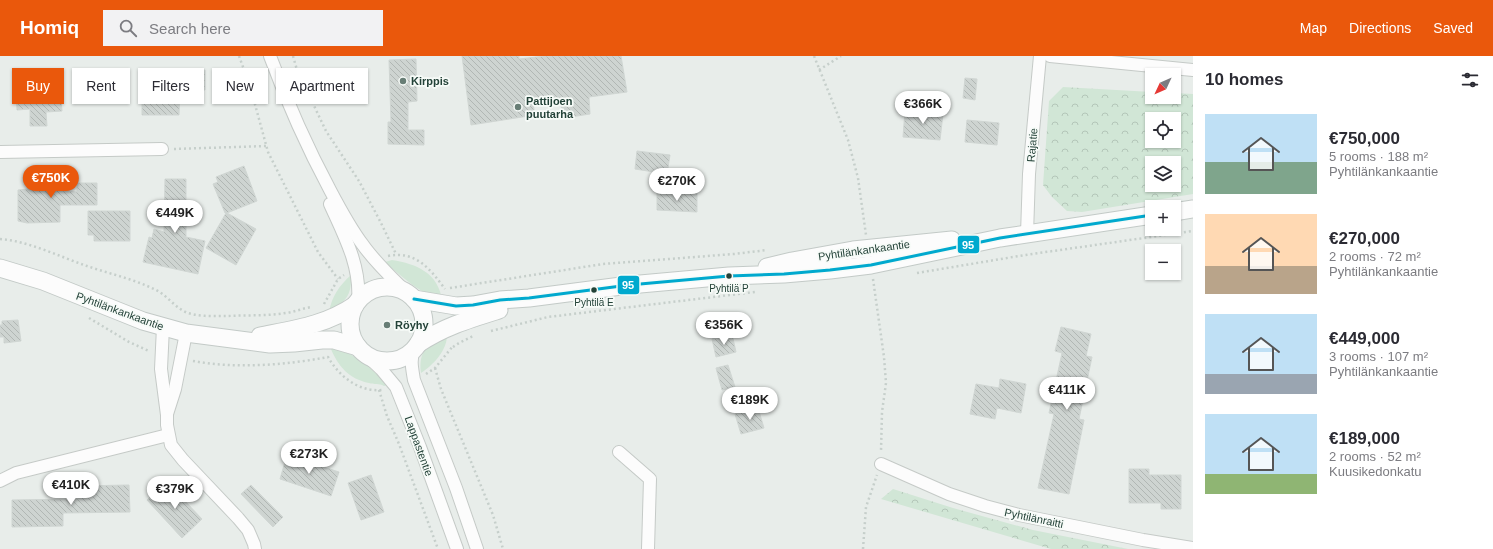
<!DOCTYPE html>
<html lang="en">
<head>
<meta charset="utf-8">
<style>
	body { margin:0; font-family:Helvetica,sans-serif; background:#f2f2f3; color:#2b2b33; height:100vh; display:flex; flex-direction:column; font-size:15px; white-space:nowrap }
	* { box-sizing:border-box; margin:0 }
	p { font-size:13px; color:#7c7c81 }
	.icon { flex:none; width:22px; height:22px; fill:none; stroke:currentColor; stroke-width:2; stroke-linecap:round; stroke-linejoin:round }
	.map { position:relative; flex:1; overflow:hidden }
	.details { display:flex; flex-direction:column; background:#fff; width:300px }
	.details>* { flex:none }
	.banner { position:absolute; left:12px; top:12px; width:380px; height:36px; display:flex; gap:8px }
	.needle { width:26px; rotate:226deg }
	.controls { position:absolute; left:1145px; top:12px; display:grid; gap:8px }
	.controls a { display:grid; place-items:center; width:36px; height:36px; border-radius:0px; background:#fff; box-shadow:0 1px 3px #0004; font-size:20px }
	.price { position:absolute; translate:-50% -34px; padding:0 9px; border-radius:14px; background:#fff; color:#222; font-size:13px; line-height:26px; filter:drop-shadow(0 1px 2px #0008) }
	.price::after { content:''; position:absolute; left:50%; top:24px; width:12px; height:9px; margin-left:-6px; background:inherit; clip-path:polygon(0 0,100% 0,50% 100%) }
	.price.on { background:#ea580c; color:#fff }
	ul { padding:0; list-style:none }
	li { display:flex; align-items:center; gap:12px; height:100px; padding:0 12px }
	li span { display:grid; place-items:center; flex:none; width:112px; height:80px; border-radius:0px; color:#555 }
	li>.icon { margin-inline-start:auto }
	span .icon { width:48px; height:48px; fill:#fffc; stroke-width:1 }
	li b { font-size:17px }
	h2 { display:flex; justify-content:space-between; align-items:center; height:48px; padding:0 12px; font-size:17px }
	.tag { padding:0 14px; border-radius:0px; background:#fff; box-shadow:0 1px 3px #0004; font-size:14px; line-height:36px }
	.tag.on { background:#ea580c; color:#fff }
	header { display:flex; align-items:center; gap:24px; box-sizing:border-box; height:56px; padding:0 20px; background:#ea580c; color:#fff }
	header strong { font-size:19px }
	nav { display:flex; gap:22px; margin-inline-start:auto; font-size:14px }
	.search { width:280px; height:36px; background:#f2f2f3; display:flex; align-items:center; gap:10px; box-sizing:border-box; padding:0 14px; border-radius:0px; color:#7c7c81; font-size:15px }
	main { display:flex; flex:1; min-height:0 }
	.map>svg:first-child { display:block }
	.green { fill:#d1e6d6 }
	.forest { fill:url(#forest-crowns); fill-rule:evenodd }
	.building { fill:url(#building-back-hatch); stroke:#d0d6d3 }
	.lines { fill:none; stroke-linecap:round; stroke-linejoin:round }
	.street-casing { stroke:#c5cac7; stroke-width:14 }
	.secondary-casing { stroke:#c3cac7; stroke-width:19 }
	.path { stroke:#c6cfcb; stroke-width:2.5; stroke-dasharray:2 3; stroke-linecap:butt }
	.street { stroke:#fcfcfc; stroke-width:12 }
	.secondary { stroke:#fcfcfc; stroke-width:17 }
	.bus-1-casing { stroke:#f7fbf8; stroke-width:6 }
	.bus-1 { stroke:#00a9ce; stroke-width:3 }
	.poi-dot { fill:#687e76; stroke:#f7fbf8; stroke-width:1.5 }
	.bus-dot { fill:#234238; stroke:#f7fbf8; stroke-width:1.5 }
	.labels { text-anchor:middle; stroke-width:3.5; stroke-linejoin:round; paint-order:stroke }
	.bus-label { font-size:10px; fill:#234238; stroke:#f7fbf8 }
	.poi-label { font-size:11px; font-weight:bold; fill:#234238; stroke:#f7fbf8; text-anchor:start }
	.street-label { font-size:11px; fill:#234238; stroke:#f7fbf8 }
	.line-badge { stroke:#f7fbf8; stroke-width:1.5 }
	.badge-label { font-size:11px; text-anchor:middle; font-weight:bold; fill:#fff }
</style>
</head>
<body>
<header>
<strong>Homiq</strong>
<div class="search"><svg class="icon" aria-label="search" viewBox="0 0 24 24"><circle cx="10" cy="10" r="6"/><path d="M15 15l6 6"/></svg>Search here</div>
<nav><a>Map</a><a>Directions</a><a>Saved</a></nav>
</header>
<main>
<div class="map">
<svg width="1193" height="493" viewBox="0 0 1193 493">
	<defs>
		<pattern id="forest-crowns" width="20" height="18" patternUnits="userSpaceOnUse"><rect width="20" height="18" fill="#d1e6d6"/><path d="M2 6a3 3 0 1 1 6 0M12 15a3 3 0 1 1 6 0" fill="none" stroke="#b3c6b8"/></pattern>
		<pattern id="building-back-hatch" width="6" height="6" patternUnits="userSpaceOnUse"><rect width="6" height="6" fill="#ced4d1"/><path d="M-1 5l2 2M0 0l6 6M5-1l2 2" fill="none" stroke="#b1b7b4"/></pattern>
	</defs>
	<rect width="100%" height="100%" fill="#e8edea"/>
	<g class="green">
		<path d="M392,204C417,208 438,217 442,244C425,241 398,218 385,206Z"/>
		<path d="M351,219C352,241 345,245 329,256C332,240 339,230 351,219Z"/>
		<path d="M447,279C447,295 433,309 421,317C418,293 429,289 447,279Z"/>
		<path d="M337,291C357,301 373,312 387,329L384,330C379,327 374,329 369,327C349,323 338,310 331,293Z"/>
	</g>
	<g class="forest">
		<path d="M1063,31L1152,36V41H1174V37L1193,38V138L1082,156L1067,155L1052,141L1043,129L1049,45ZM1152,63H1174V85H1152ZM1152,107H1174V129H1152Z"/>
		<polygon points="893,433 953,452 1033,474 1128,493 1051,493 881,443"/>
	</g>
	<g class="building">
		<polygon points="462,0 519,0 519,3 545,0 621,0 627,36 589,41 590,58 564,62 560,45 533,48 535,59 471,69"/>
		<polygon points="416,3 417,45 408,46 408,74 424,74 424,89 388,88 388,66 391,66 389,4"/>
		<polygon points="205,14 205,34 190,34 189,15"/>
		<polygon points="965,22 977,23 975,44 963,42"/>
		<polygon points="142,25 165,25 164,33 180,33 179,59 142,59"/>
		<polygon points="60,32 62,55 46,56 47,70 30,70 30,53 17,54 16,34"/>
		<polygon points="905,55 943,58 940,84 903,81"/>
		<polygon points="967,64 999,67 997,89 965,86"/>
		<polygon points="637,95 670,99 667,118 635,113"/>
		<polygon points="244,110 257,145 227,157 256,173 236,209 206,192 226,157 225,157 213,128 218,126 216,121"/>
		<polygon points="27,118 51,118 52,134 77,136 77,127 97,127 97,149 60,149 60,166 27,167 18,165 18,134 28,133"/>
		<polygon points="165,123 186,123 186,181 205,185 198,218 143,206 149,181 152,182 154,173 164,176"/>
		<polygon points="657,135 697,137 697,156 657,154"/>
		<polygon points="88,155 130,155 130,185 94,185 94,179 88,179"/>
		<polygon points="18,264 21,285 4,287 4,281 0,281 0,269 2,269 2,265"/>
		<polygon points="1061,271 1091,278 1086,300 1092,301 1079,363 1084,364 1069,438 1038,432 1054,358 1049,357 1062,297 1055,295"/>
		<polygon points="732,278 736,296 716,301 712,283"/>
		<polygon points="728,309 735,331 722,334 716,312"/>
		<polygon points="1000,323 1026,328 1021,357 997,352 995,363 970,358 976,328 999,332"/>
		<polygon points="758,352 764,372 741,378 735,358"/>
		<polygon points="287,399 339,416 331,440 280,423"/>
		<polygon points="1129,413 1149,413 1149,419 1181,419 1181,453 1161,453 1161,447 1129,447"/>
		<polygon points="371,419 384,456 361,464 348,427"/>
		<polygon points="167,426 202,463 182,482 147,444"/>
		<polygon points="129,429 130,456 63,457 63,470 12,471 12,444 78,443 78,430"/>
		<polygon points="251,429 283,461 273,471 241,438"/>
	</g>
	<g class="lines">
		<g class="street-casing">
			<g id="street">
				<path d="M270,0C287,46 307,91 330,134C340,153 350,172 363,189C375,206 391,221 406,236"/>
				<polyline points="1050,0 1193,14"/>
				<polyline points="0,96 162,93"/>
				<path d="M330,148C344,179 361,210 358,245"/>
				<polyline points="1027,178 1029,118 1040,0"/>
				<polyline points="163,271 161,313 167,359 167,369 171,389 183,404 238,462 248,474 254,488 255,493"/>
				<path d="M414,293C410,304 412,312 414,324L456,432L477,493"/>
				<polyline points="365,298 381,313 396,331 420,391 457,493"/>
				<polyline points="167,358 175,333 186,277"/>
				<polyline points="619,396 650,423 648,493"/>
				<polyline points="881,408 949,438 985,450 1019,459 1143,484 1193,492"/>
				<polyline points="0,425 16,417 168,379"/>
			</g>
		</g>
		<g class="secondary-casing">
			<g id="secondary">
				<polyline points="1174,156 1193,153"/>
				<polyline points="767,211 792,205 853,194 952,184"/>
				<polyline points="0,212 43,225 143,265 186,277 270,288 294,287 322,284 334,284 358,291"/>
				<circle cx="387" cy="268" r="37"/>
				<polyline points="414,243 456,250 473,249 500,244 529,242 629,229 729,220 784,218 830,214 871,209 1000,182 1152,159"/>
				<path d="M260,280C295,273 326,269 355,249"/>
				<path d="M418,288C443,271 470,263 499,254"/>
			</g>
		</g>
		<g class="path">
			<polyline points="239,0 250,30 268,96 318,196 338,223"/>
			<polyline points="293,0 297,14 326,75 359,125 380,165 396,198"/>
			<polyline points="814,0 848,84 858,122 866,179"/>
			<polyline points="819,14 841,0"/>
			<polyline points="174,93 266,90"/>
			<path d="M0,183C29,185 60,201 87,210C110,218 134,223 156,234C168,240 176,253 188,257C201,261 215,260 228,260C247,259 267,260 286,257C295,256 303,252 312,251"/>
			<path d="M388,200C416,194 431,214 445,233"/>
			<polyline points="917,217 1025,199 1193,175"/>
			<polyline points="873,223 884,301 886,327 882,356 881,395"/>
			<polyline points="450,232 603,208 734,198 767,194"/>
			<polyline points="324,248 338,223 344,219"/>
			<polyline points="89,262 129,286 149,295"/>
			<polyline points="491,275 548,261 755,236"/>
			<polyline points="453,291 459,287 473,280"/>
			<path d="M193,305C236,313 286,309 328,301C339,320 358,336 382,334"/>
			<polyline points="435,312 441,333 493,459 503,493"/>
			<polyline points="426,318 435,312 453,290"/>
			<polyline points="379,334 387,360 399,388 438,493"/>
			<polyline points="863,493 866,451 877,419"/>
		</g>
		<use href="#street" class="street"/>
		<use href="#secondary" class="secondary"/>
		<g class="bus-1-casing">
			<polyline id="bus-1" points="414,243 456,250 473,249 500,244 529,242 629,229 729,220 784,218 830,214 871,209 1000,182 1152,159"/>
		</g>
		<use href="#bus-1" class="bus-1"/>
	</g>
	<g class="poi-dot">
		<circle cx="403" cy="25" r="4"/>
		<circle cx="518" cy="51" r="4"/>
		<circle cx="387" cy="269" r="4"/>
	</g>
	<g class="bus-dot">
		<circle cx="729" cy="220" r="3.5"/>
		<circle cx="594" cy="234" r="3.5"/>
	</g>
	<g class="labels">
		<g class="bus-label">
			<text x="729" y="236">Pyhtilä P</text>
			<text x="594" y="250">Pyhtilä E</text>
		</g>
		<g class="poi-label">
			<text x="411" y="29">Kirppis</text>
			<text x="526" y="49">Pattijoen<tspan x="526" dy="13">puutarha</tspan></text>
			<text x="395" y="273">Röyhy</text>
		</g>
		<g class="street-label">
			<text transform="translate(1032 89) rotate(-85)" y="4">Rajatie</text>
			<text transform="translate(864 194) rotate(-8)" y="4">Pyhtilänkankaantie</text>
			<text transform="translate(120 255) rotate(20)" y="4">Pyhtilänkankaantie</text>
			<text transform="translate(419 390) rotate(70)" y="4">Lappastentie</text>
			<text transform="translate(1034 462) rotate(12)" y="4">Pyhtilänraitti</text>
		</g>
	</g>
	<g class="line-badge">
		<rect x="957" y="179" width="23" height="19" rx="4" fill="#00a9ce"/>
		<rect x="617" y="219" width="23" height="20" rx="4" fill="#00a9ce"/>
	</g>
	<g class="badge-label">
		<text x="968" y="193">95</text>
		<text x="628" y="233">95</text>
	</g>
</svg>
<div class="controls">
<a><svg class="needle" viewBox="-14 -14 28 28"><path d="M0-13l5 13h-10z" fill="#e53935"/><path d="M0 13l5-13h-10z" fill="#7c7c81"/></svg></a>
<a><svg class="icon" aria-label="locate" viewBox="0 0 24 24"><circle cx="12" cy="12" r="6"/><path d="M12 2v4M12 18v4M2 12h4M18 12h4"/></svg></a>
<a><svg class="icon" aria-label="layers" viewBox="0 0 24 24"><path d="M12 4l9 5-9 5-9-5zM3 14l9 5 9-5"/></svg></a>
<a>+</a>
<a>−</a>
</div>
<b class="price" style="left:923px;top:69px">€366K</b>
<b class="price on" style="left:51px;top:143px">€750K</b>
<b class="price" style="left:677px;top:146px">€270K</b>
<b class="price" style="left:175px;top:178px">€449K</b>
<b class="price" style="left:724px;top:290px">€356K</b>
<b class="price" style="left:1067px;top:355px">€411K</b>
<b class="price" style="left:750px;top:365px">€189K</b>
<b class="price" style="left:309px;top:419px">€273K</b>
<b class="price" style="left:71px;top:450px">€410K</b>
<b class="price" style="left:175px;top:454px">€379K</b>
<div class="banner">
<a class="tag on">Buy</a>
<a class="tag">Rent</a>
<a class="tag">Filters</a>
<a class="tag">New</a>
<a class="tag">Apartment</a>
</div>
</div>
<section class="details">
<h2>10 homes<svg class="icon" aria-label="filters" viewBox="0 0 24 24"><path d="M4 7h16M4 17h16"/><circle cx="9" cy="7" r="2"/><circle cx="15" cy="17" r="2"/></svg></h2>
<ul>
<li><span style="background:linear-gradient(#bfe0f5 60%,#7fa58c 0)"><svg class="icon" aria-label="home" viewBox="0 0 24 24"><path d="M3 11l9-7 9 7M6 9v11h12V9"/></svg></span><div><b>€750,000</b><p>5 rooms · 188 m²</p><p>Pyhtilänkankaantie</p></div></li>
<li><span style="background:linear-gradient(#ffd9b3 65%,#b9a48a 0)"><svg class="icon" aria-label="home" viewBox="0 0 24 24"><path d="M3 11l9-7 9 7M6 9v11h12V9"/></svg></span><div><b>€270,000</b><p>2 rooms · 72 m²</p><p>Pyhtilänkankaantie</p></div></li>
<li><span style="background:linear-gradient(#bfe0f5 75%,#9aa5b1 0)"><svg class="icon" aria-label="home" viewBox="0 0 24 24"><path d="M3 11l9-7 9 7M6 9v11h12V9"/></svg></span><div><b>€449,000</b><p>3 rooms · 107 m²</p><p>Pyhtilänkankaantie</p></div></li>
<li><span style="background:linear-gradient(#bfe0f5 75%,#8fb573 0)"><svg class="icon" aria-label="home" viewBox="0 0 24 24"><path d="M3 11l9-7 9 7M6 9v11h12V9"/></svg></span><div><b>€189,000</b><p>2 rooms · 52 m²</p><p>Kuusikedonkatu</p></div></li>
</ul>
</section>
</main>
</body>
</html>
